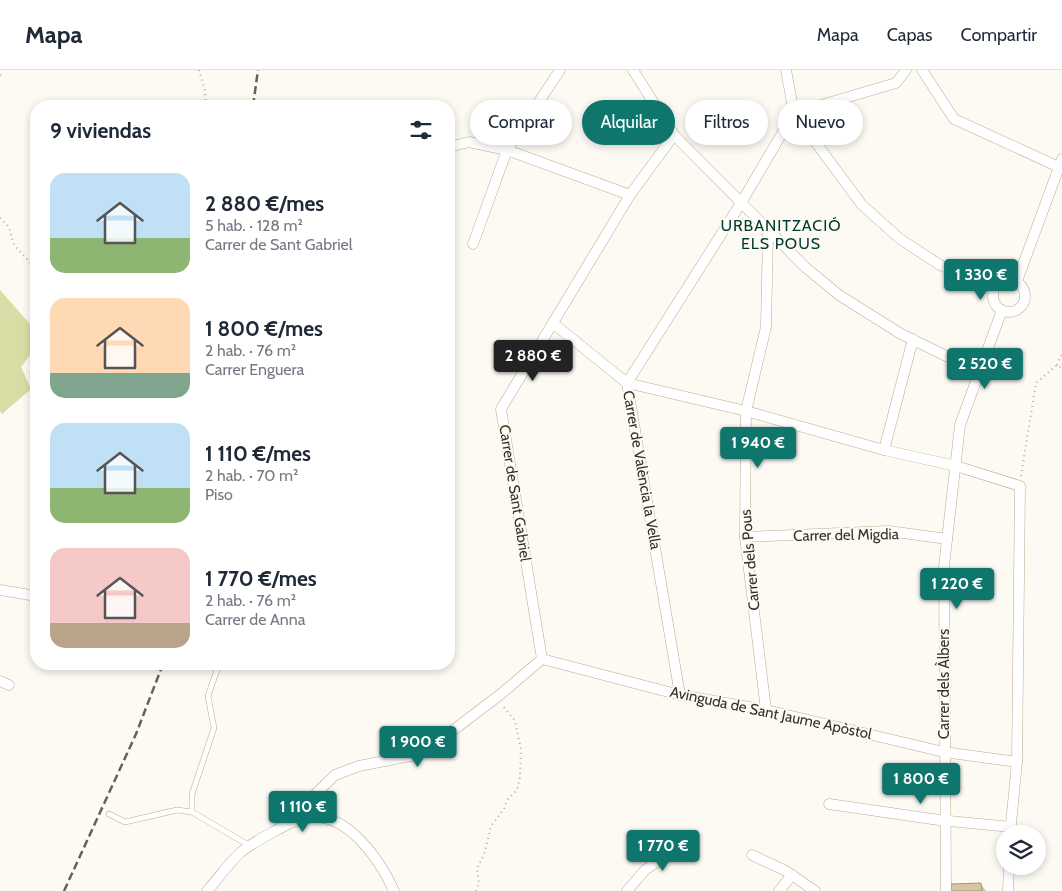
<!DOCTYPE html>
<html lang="es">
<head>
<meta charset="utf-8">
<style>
	body { margin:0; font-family:Cabin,sans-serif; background:#f6f6f7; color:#1f2937; height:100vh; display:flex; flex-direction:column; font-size:19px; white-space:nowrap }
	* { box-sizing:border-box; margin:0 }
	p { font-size:16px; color:#747a83 }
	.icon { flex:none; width:28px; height:28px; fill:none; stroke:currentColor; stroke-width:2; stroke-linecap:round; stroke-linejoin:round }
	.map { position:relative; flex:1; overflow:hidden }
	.side { position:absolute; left:30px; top:30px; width:425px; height:570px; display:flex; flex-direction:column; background:#fff; border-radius:20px; box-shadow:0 2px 8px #0003 }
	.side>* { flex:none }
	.top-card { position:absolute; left:470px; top:30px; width:475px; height:45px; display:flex; gap:10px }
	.tools { position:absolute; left:996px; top:755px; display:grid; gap:10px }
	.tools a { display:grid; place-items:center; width:50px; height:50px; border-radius:50%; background:#fff; box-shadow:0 2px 8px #0003; font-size:25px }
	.price { position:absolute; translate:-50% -42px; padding:0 11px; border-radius:5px; background:#0f766e; color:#fff; font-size:16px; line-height:32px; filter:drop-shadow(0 1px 2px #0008) }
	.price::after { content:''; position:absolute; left:50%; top:30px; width:15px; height:11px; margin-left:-8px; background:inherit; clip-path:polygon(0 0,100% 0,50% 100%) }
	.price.current { background:#222; color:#fff }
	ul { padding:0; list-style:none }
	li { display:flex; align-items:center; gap:15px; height:125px; padding:0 20px }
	li span { display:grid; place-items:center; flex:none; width:140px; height:100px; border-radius:15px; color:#555 }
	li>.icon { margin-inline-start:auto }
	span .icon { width:60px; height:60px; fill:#fffc; stroke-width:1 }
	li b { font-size:21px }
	h2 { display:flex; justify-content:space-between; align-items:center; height:60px; padding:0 20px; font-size:21px }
	.tag { padding:0 18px; border-radius:22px; background:#fff; box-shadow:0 2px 8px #0003; font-size:18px; line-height:45px }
	.tag.current { background:#0f766e; color:#fff }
	header { display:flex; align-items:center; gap:30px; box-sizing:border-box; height:70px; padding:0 25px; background:#fff; border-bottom:1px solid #e0e1e3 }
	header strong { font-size:24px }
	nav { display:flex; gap:28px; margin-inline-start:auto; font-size:18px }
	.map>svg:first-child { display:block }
	.green { fill:#d8dda6 }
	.shadow { fill:#0003 }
	.building { fill:#d6c5a4; stroke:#a69676 }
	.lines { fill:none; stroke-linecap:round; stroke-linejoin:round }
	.service-casing { stroke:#bcab8b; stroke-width:6 }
	.minor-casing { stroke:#bcab8b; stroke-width:11 }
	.path { stroke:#b2ada4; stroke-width:2; stroke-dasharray:1 4; stroke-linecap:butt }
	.service { stroke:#fff; stroke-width:5 }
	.minor { stroke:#fff; stroke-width:10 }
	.rail { stroke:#686256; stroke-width:2.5; stroke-dasharray:8 4; stroke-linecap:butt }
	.labels { text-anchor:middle; stroke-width:4; stroke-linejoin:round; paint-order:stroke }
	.street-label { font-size:15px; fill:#373123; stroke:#fdf9f3 }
	.neighbourhood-label { font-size:16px; letter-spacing:1px; fill:#003b31; stroke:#fdf9f3 }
</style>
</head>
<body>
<header>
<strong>Mapa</strong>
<nav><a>Mapa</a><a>Capas</a><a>Compartir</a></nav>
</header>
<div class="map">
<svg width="1062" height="821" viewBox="0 0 1062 821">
	<rect width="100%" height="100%" fill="#fdf9f3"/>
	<polygon class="green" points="0,220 36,261 36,277 21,297 31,319 2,344 0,341"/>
	<polygon class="shadow" points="981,814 986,821 952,821"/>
	<polygon class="building" points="981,813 982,821 951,821 951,814"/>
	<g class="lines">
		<g class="service-casing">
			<g id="service">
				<polyline points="219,594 208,626 214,658 192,724 192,742 250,776"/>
				<polyline points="109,744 125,752 177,740 192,742"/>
			</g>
		</g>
		<g class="minor-casing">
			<g id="minor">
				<polyline points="633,0 674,65 805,197 839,225 901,264 979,302"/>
				<polyline points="786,0 794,43 862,135 900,169 940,195 994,218"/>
				<polyline points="922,0 954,49 1059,97"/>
				<polyline points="449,77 469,72 507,80 630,125"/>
				<polyline points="473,174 507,80 560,0"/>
				<circle cx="1009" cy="226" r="16"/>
				<polyline points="1017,211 1062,89"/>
				<polyline points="554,254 627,313 746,341 884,380 956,396 1020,416 1017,692 1010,764"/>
				<polyline points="884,380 913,269"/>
				<polyline points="745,467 889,461 947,469"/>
				<polyline points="0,520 36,526"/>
				<polyline points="542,589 501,339 630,125 674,65"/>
				<polyline points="0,611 9,615"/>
				<polyline points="680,625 627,313 741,133 794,43 896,13 906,0"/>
				<polyline points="766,640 745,467 746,341 766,257 768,162"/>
				<polyline points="829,734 939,750 1011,757"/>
				<polyline points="281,758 335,705 359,696 416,685 435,674 501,624 542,589 680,625 766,640 944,682 1017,692"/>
				<polyline points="752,785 786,801 815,821"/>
				<path d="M207,821C218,809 228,794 240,783C249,775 262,768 273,762C283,756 296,750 308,748C347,740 381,792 394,821"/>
				<polyline points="627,821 645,800 686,771"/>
				<polyline points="779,821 792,805"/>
				<polyline points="946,821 944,496 960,355 1002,240"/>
				<polyline points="1008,821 1009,796"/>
			</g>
		</g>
		<g class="path">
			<polyline points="199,0 205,21 206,36"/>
			<polyline points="0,5 2,7"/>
			<polyline points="0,148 9,157 14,175 36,199"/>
			<polyline points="1057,295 1062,283"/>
			<polyline points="1021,406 1036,313 1057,295 1062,298"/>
			<polyline points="476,821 479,814 477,798 484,785 491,756 504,739 507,730 517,720 520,707 521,679 515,651 502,635"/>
		</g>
		<use href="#service" class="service"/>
		<use href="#minor" class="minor"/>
		<g class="rail">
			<polyline points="253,36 258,0"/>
			<polyline points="64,821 136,664 163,594"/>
		</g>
	</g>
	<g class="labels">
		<g class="street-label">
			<text transform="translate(642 400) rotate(80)" y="5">Carrer de València la Vella</text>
			<text transform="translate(515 423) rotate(81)" y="5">Carrer de Sant Gabriel</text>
			<text transform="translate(846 465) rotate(-1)" y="5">Carrer del Migdia</text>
			<text transform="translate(750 490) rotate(-95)" y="5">Carrer dels Pous</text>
			<text transform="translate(944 614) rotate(-90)" y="5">Carrer dels Àlbers</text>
			<text transform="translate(771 643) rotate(12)" y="5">Avinguda de Sant Jaume Apòstol</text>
		</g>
		<g class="neighbourhood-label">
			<text x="781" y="161">URBANITZACIÓ<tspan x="781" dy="18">ELS POUS</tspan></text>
		</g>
	</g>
</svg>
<div class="tools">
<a><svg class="icon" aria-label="layers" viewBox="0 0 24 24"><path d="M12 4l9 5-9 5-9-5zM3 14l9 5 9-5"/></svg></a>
</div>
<b class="price" style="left:981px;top:231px">1 330 €</b>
<b class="price current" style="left:533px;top:312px">2 880 €</b>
<b class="price" style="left:985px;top:320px">2 520 €</b>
<b class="price" style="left:758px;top:399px">1 940 €</b>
<b class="price" style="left:957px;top:540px">1 220 €</b>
<b class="price" style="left:418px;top:698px">1 900 €</b>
<b class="price" style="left:921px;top:735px">1 800 €</b>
<b class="price" style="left:303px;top:763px">1 110 €</b>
<b class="price" style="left:663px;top:802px">1 770 €</b>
<div class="top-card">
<a class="tag">Comprar</a>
<a class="tag current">Alquilar</a>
<a class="tag">Filtros</a>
<a class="tag">Nuevo</a>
</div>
<section class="side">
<h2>9 viviendas<svg class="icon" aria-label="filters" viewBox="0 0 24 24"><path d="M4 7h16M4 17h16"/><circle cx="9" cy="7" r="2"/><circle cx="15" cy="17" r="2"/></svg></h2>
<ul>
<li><span style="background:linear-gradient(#bfe0f5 65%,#8fb573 0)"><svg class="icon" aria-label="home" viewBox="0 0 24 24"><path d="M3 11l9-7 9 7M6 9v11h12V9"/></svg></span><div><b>2 880 €/mes</b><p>5 hab. · 128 m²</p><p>Carrer de Sant Gabriel</p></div></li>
<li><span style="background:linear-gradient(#ffd9b3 75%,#7fa58c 0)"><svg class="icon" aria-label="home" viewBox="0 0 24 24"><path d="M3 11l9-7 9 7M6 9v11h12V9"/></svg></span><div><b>1 800 €/mes</b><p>2 hab. · 76 m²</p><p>Carrer Enguera</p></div></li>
<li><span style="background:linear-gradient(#bfe0f5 65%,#8fb573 0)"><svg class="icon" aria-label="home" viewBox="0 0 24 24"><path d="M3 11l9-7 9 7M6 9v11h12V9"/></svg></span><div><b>1 110 €/mes</b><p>2 hab. · 70 m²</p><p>Piso</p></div></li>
<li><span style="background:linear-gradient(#f6c9c9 75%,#b9a48a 0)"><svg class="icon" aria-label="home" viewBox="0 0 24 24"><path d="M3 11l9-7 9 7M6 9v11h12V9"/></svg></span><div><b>1 770 €/mes</b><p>2 hab. · 76 m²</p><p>Carrer de Anna</p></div></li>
</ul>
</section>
</div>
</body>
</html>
